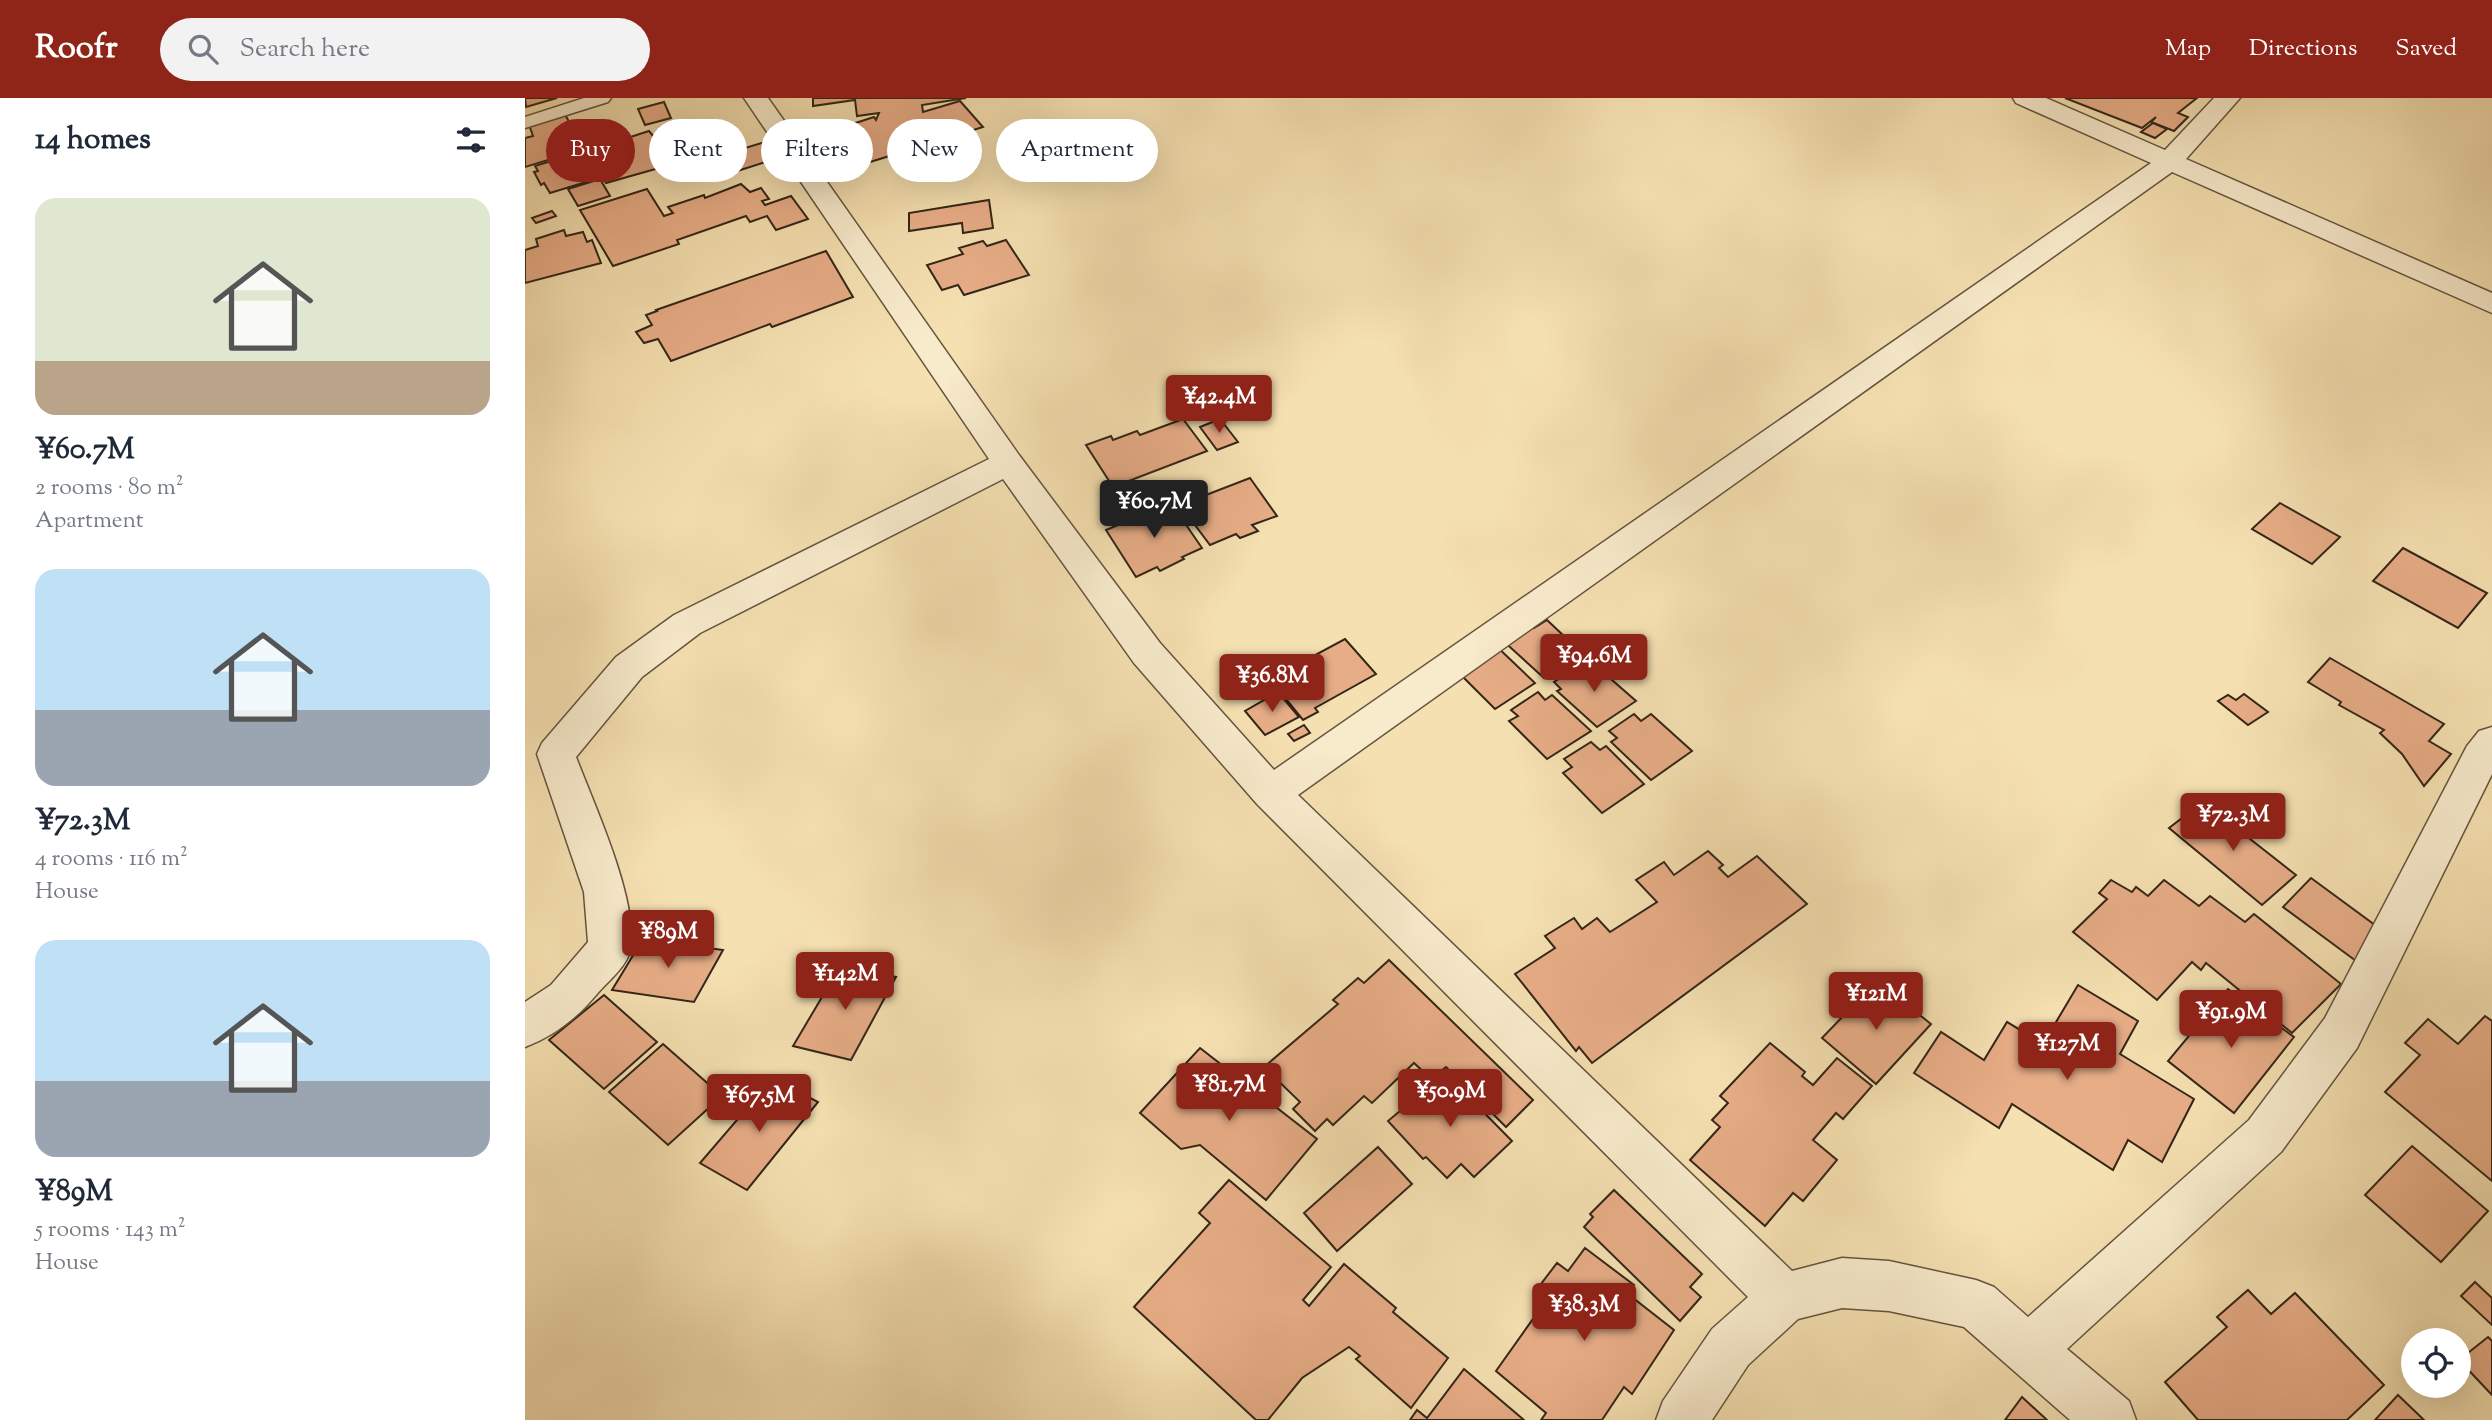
<!DOCTYPE html>
<html lang="en">
<head>
<meta charset="utf-8">
<style>
	body { margin:0; font-family:"Sorts Mill Goudy",serif; background:#f2f2f3; color:#1f2937; height:100vh; display:flex; flex-direction:column; font-size:26px; white-space:nowrap }
	* { box-sizing:border-box; margin:0 }
	p { font-size:23px; color:#747a83 }
	.icon { flex:none; width:38px; height:38px; fill:none; stroke:currentColor; stroke-width:2; stroke-linecap:round; stroke-linejoin:round }
	.map { position:relative; flex:1; overflow:hidden }
	.details { display:flex; flex-direction:column; background:#fff; width:525px }
	.details>* { flex:none }
	.guide { position:absolute; left:21px; top:21px; width:665px; height:63px; display:flex; gap:14px }
	.buttons { position:absolute; left:1876px; top:1230px; display:grid; gap:14px }
	.buttons a { display:grid; place-items:center; width:70px; height:70px; border-radius:50%; background:#fff; box-shadow:0 7px 28px #0002; font-size:35px }
	.price { position:absolute; translate:-50% -60px; padding:0 16px; border-radius:7px; background:#8f2418; color:#fff; font-size:23px; line-height:46px; filter:drop-shadow(0 2px 4px #0008) }
	.price::after { content:''; position:absolute; left:50%; top:42px; width:21px; height:16px; margin-left:-10px; background:inherit; clip-path:polygon(0 0,100% 0,50% 100%) }
	.price.current { background:#222; color:#fff }
	ul { padding:0; list-style:none }
	li { display:grid; align-content:center; gap:14px; height:371px; padding:0 35px }
	li span { display:grid; place-items:center; height:217px; border-radius:21px; color:#555 }
	li>.icon { margin-inline-start:auto }
	span .icon { width:126px; height:126px; fill:#fffc; stroke-width:1 }
	li b { font-size:30px }
	h2 { display:flex; justify-content:space-between; align-items:center; height:84px; padding:0 35px; font-size:30px }
	.chip { padding:0 24px; border-radius:32px; background:#fff; box-shadow:0 7px 28px #0002; font-size:24px; line-height:63px }
	.chip.current { background:#8f2418; color:#fff }
	header { display:flex; align-items:center; gap:42px; box-sizing:border-box; height:98px; padding:0 35px; background:#8f2418; color:#fff }
	header strong { font-size:33px }
	nav { display:flex; gap:38px; margin-inline-start:auto; font-size:24px }
	.search { width:490px; height:63px; background:#f2f2f3; display:flex; align-items:center; gap:18px; box-sizing:border-box; padding:0 24px; border-radius:38px; color:#747a83; font-size:26px }
	main { display:flex; flex:1; min-height:0 }
	.map>svg:first-child { display:block }
	.building { fill:#e7ad87; stroke:#332617; stroke-width:2 }
	.lines { fill:none; stroke-linecap:round; stroke-linejoin:round }
	.service-casing { stroke:#64543e; stroke-width:3 }
	.minor-casing { stroke:#64543e; stroke-width:3 }
	.service { fill:#f8ebcc; fill-rule:evenodd }
	.minor { fill:#f8ebcc; fill-rule:evenodd }
</style>
</head>
<body>
<header>
<strong>Roofr</strong>
<div class="search"><svg class="icon" aria-label="search" viewBox="0 0 24 24"><circle cx="10" cy="10" r="6"/><path d="M15 15l6 6"/></svg>Search here</div>
<nav><a>Map</a><a>Directions</a><a>Saved</a></nav>
</header>
<main>
<section class="details">
<h2>14 homes<svg class="icon" aria-label="filters" viewBox="0 0 24 24"><path d="M4 7h16M4 17h16"/><circle cx="9" cy="7" r="2"/><circle cx="15" cy="17" r="2"/></svg></h2>
<ul>
<li><span style="background:linear-gradient(#dfe7d0 75%,#b9a48a 0)"><svg class="icon" aria-label="home" viewBox="0 0 24 24"><path d="M3 11l9-7 9 7M6 9v11h12V9"/></svg></span><div><b>¥60.7M</b><p>2 rooms · 80 m²</p><p>Apartment</p></div></li>
<li><span style="background:linear-gradient(#bfe0f5 65%,#9aa5b1 0)"><svg class="icon" aria-label="home" viewBox="0 0 24 24"><path d="M3 11l9-7 9 7M6 9v11h12V9"/></svg></span><div><b>¥72.3M</b><p>4 rooms · 116 m²</p><p>House</p></div></li>
<li><span style="background:linear-gradient(#bfe0f5 65%,#9aa5b1 0)"><svg class="icon" aria-label="home" viewBox="0 0 24 24"><path d="M3 11l9-7 9 7M6 9v11h12V9"/></svg></span><div><b>¥89M</b><p>5 rooms · 143 m²</p><p>House</p></div></li>
</ul>
</section>
<div class="map">
<svg width="1967" height="1322" viewBox="0 0 1967 1322">
	<rect width="100%" height="100%" fill="#f5e0b1"/>
	<filter id="stains"><feTurbulence type="fractalNoise" baseFrequency=".00286" numOctaves="4"/><feColorMatrix values="0 0 0 0 .2 0 0 0 0 .09 0 0 0 0 .02 0 0 0 .5 -.17"/></filter>
	<radialGradient id="worn" r=".72"><stop offset=".6" stop-color="#630" stop-opacity="0"/><stop offset="1" stop-color="#630" stop-opacity=".3"/></radialGradient>
	<g class="building">
		<polygon points="0,0 32,0 1,9"/>
		<polygon points="288,0 441,0 397,7 398,14 435,3 458,29 316,73 290,38 349,19 351,22 354,15 332,18 330,2 288,8"/>
		<polygon points="1540,0 1672,0 1653,15 1663,19 1649,33 1626,24 1631,19 1617,30"/>
		<polygon points="139,4 146,20 120,27 113,11"/>
		<polygon points="37,11 59,51 0,69 0,40 8,38 2,21"/>
		<polygon points="1628,25 1642,31 1630,40 1616,34"/>
		<polygon points="124,33 129,39 146,34 166,61 81,85 64,58 102,46 99,41"/>
		<polygon points="240,44 247,56 243,57 247,62 203,76 177,83 175,79 161,81 154,70"/>
		<polygon points="58,53 74,80 25,95 19,85 16,87 9,74 13,73 10,68"/>
		<polygon points="75,81 85,98 53,108 43,91"/>
		<polygon points="216,86 225,94 236,90 244,101 237,103 240,107 266,98 283,121 251,132 242,118 225,124 221,118 152,142 154,146 88,168 55,112 122,91 139,118 148,115 143,109 179,97 180,100"/>
		<polygon points="464,102 468,130 438,135 437,125 384,133 384,115"/>
		<polygon points="27,113 31,118 11,125 7,120"/>
		<polygon points="39,132 41,138 58,134 62,144 67,142 76,165 0,185 0,152 13,148 11,141"/>
		<polygon points="481,142 504,177 439,197 433,187 417,192 402,167 438,156 434,150 458,143 462,148"/>
		<polygon points="301,153 328,199 247,229 245,226 146,263 133,241 119,245 111,234 127,227 121,217 132,213 131,212"/>
		<polygon points="658,321 682,353 588,389 561,347 586,338 588,342 612,333 615,337"/>
		<polygon points="695,321 713,344 692,352 675,329"/>
		<polygon points="725,380 752,418 727,427 733,433 715,440 711,436 685,447 655,407"/>
		<polygon points="646,405 677,450 657,459 659,461 635,473 632,469 611,479 581,432"/>
		<polygon points="1755,405 1815,439 1787,466 1727,431"/>
		<polygon points="1878,450 1962,495 1933,530 1848,483"/>
		<polygon points="1022,522 1057,555 1019,580 975,540 1002,524 1009,530"/>
		<polygon points="820,541 851,576 790,610 793,614 778,622 748,585 767,575 764,571"/>
		<polygon points="969,546 1010,585 970,611 934,575"/>
		<polygon points="1805,560 1919,626 1904,643 1926,656 1899,688 1877,656 1855,635 1859,632 1814,607 1816,604 1783,584"/>
		<polygon points="1057,566 1064,572 1071,568 1111,603 1072,629 1032,593 1036,591 1029,584"/>
		<polygon points="753,594 774,619 740,637 720,613"/>
		<polygon points="1013,594 1020,602 1027,597 1066,633 1022,661 984,623 993,618 986,612"/>
		<polygon points="1719,596 1743,614 1723,627 1693,603 1703,597 1711,602"/>
		<polygon points="1109,616 1116,623 1126,616 1167,653 1126,682 1086,644 1092,640 1084,633"/>
		<polygon points="779,627 785,635 769,643 763,636"/>
		<polygon points="1066,644 1075,652 1081,648 1119,686 1077,715 1038,675 1047,669 1039,661"/>
		<polygon points="1678,704 1771,777 1737,807 1644,730"/>
		<polygon points="1183,753 1198,767 1194,770 1203,779 1232,758 1282,806 1067,965 1054,949 1051,953 990,876 1030,850 1020,838 1049,820 1057,831 1072,820 1085,834 1132,804 1111,782 1139,764 1149,777"/>
		<polygon points="1786,780 1858,833 1831,863 1758,809"/>
		<polygon points="1586,782 1607,794 1611,789 1623,798 1639,782 1674,808 1685,798 1720,824 1729,816 1816,886 1767,935 1681,865 1676,872 1667,864 1632,902 1548,834 1582,801 1574,795"/>
		<polygon points="118,841 198,852 169,904 87,892"/>
		<polygon points="864,862 1008,1002 981,1029 921,969 906,981 889,965 847,1005 839,998 808,1027 802,1021 790,1033 768,1011 775,1004 739,969 813,906 808,902 833,880 839,885"/>
		<polygon points="316,867 371,879 326,962 268,948"/>
		<polygon points="1352,883 1406,926 1351,986 1297,940"/>
		<polygon points="1553,887 1613,923 1595,956 1669,1001 1637,1064 1603,1042 1588,1072 1487,1006 1474,1030 1389,975 1416,934 1459,962 1482,924 1518,946"/>
		<polygon points="1703,891 1769,939 1709,1015 1643,963"/>
		<polygon points="79,897 132,944 79,991 24,942"/>
		<polygon points="1960,918 1967,923 1967,1083 1860,994 1895,957 1880,945 1903,921 1933,946"/>
		<polygon points="1245,945 1280,974 1277,978 1288,987 1312,960 1347,988 1318,1021 1311,1015 1288,1042 1312,1062 1278,1103 1268,1095 1240,1128 1165,1062 1195,1029 1187,1022 1203,1005 1195,998"/>
		<polygon points="138,946 197,998 143,1047 84,994"/>
		<polygon points="675,950 792,1041 741,1102 675,1047 656,1051 615,1015"/>
		<polygon points="920,975 987,1043 949,1079 936,1066 922,1080 901,1059 898,1061 863,1023"/>
		<polygon points="248,980 293,1004 222,1092 175,1065"/>
		<polygon points="1887,1048 1963,1113 1916,1164 1840,1097"/>
		<polygon points="853,1049 887,1086 812,1153 779,1115"/>
		<polygon points="704,1082 806,1169 778,1202 784,1208 819,1166 871,1210 868,1214 923,1260 886,1310 831,1261 835,1258 824,1249 777,1280 743,1322 731,1322 609,1209 685,1125 674,1115"/>
		<polygon points="1089,1092 1177,1176 1165,1189 1176,1199 1155,1223 1059,1129 1068,1119 1065,1116"/>
		<polygon points="1060,1150 1109,1187 1103,1196 1149,1232 1107,1296 1099,1289 1077,1322 1016,1322 1021,1315 971,1273 1020,1204 1009,1195 1032,1165 1043,1173"/>
		<polygon points="1950,1184 1967,1200 1967,1227 1936,1198"/>
		<polygon points="1723,1192 1746,1216 1770,1195 1859,1287 1822,1322 1673,1322 1640,1284 1702,1229 1692,1219"/>
		<polygon points="1963,1239 1967,1243 1967,1297 1934,1262"/>
		<polygon points="939,1271 999,1322 885,1322 892,1312 902,1320"/>
		<polygon points="1873,1297 1899,1322 1850,1322"/>
		<polygon points="1497,1299 1522,1322 1480,1322"/>
	</g>
	<g class="lines">
		<g class="service-casing">
			<polygon id="service" points="59,0 86,0 83,4 0,30 0,19"/>
		</g>
		<g class="minor-casing">
			<path id="minor" d="M219,0H243L494,357L635,545L749,672L1626,65L1491,5L1488,0H1521L1640,52L1689,0H1715L1661,61L1967,195V215L1647,74L773,697L1267,1173L1317,1160L1364,1163L1451,1182L1469,1189L1503,1219L1724,1022L1800,920L1942,648L1954,633L1967,629V676L1832,950L1756,1054L1542,1251L1604,1303L1611,1322H1545L1439,1229L1364,1213L1317,1210L1273,1221L1223,1267L1187,1322H1131L1138,1303L1187,1231L1223,1199L732,706L609,565L478,381L175,535L117,579L51,659C70,709 111,797 106,848C105,866 83,883 72,896C53,919 29,938 0,949V904L26,887L63,844L59,794L12,656L17,645L91,559L149,517L464,361Z"/>
		</g>
		<use href="#service" class="service"/>
		<use href="#minor" class="minor"/>
	</g>
	<rect width="100%" height="100%" filter="url(#stains)"/>
	<rect width="100%" height="100%" fill="url(#worn)"/>
</svg>
<div class="buttons">
<a><svg class="icon" aria-label="locate" viewBox="0 0 24 24"><circle cx="12" cy="12" r="6"/><path d="M12 2v4M12 18v4M2 12h4M18 12h4"/></svg></a>
</div>
<b class="price" style="left:694px;top:337px">¥42.4M</b>
<b class="price current" style="left:629px;top:442px">¥60.7M</b>
<b class="price" style="left:1069px;top:596px">¥94.6M</b>
<b class="price" style="left:747px;top:616px">¥36.8M</b>
<b class="price" style="left:1708px;top:755px">¥72.3M</b>
<b class="price" style="left:143px;top:872px">¥89M</b>
<b class="price" style="left:320px;top:914px">¥142M</b>
<b class="price" style="left:1351px;top:934px">¥121M</b>
<b class="price" style="left:1706px;top:952px">¥91.9M</b>
<b class="price" style="left:1542px;top:984px">¥127M</b>
<b class="price" style="left:704px;top:1025px">¥81.7M</b>
<b class="price" style="left:925px;top:1031px">¥50.9M</b>
<b class="price" style="left:234px;top:1036px">¥67.5M</b>
<b class="price" style="left:1059px;top:1245px">¥38.3M</b>
<div class="guide">
<a class="chip current">Buy</a>
<a class="chip">Rent</a>
<a class="chip">Filters</a>
<a class="chip">New</a>
<a class="chip">Apartment</a>
</div>
</div>
</main>
</body>
</html>
